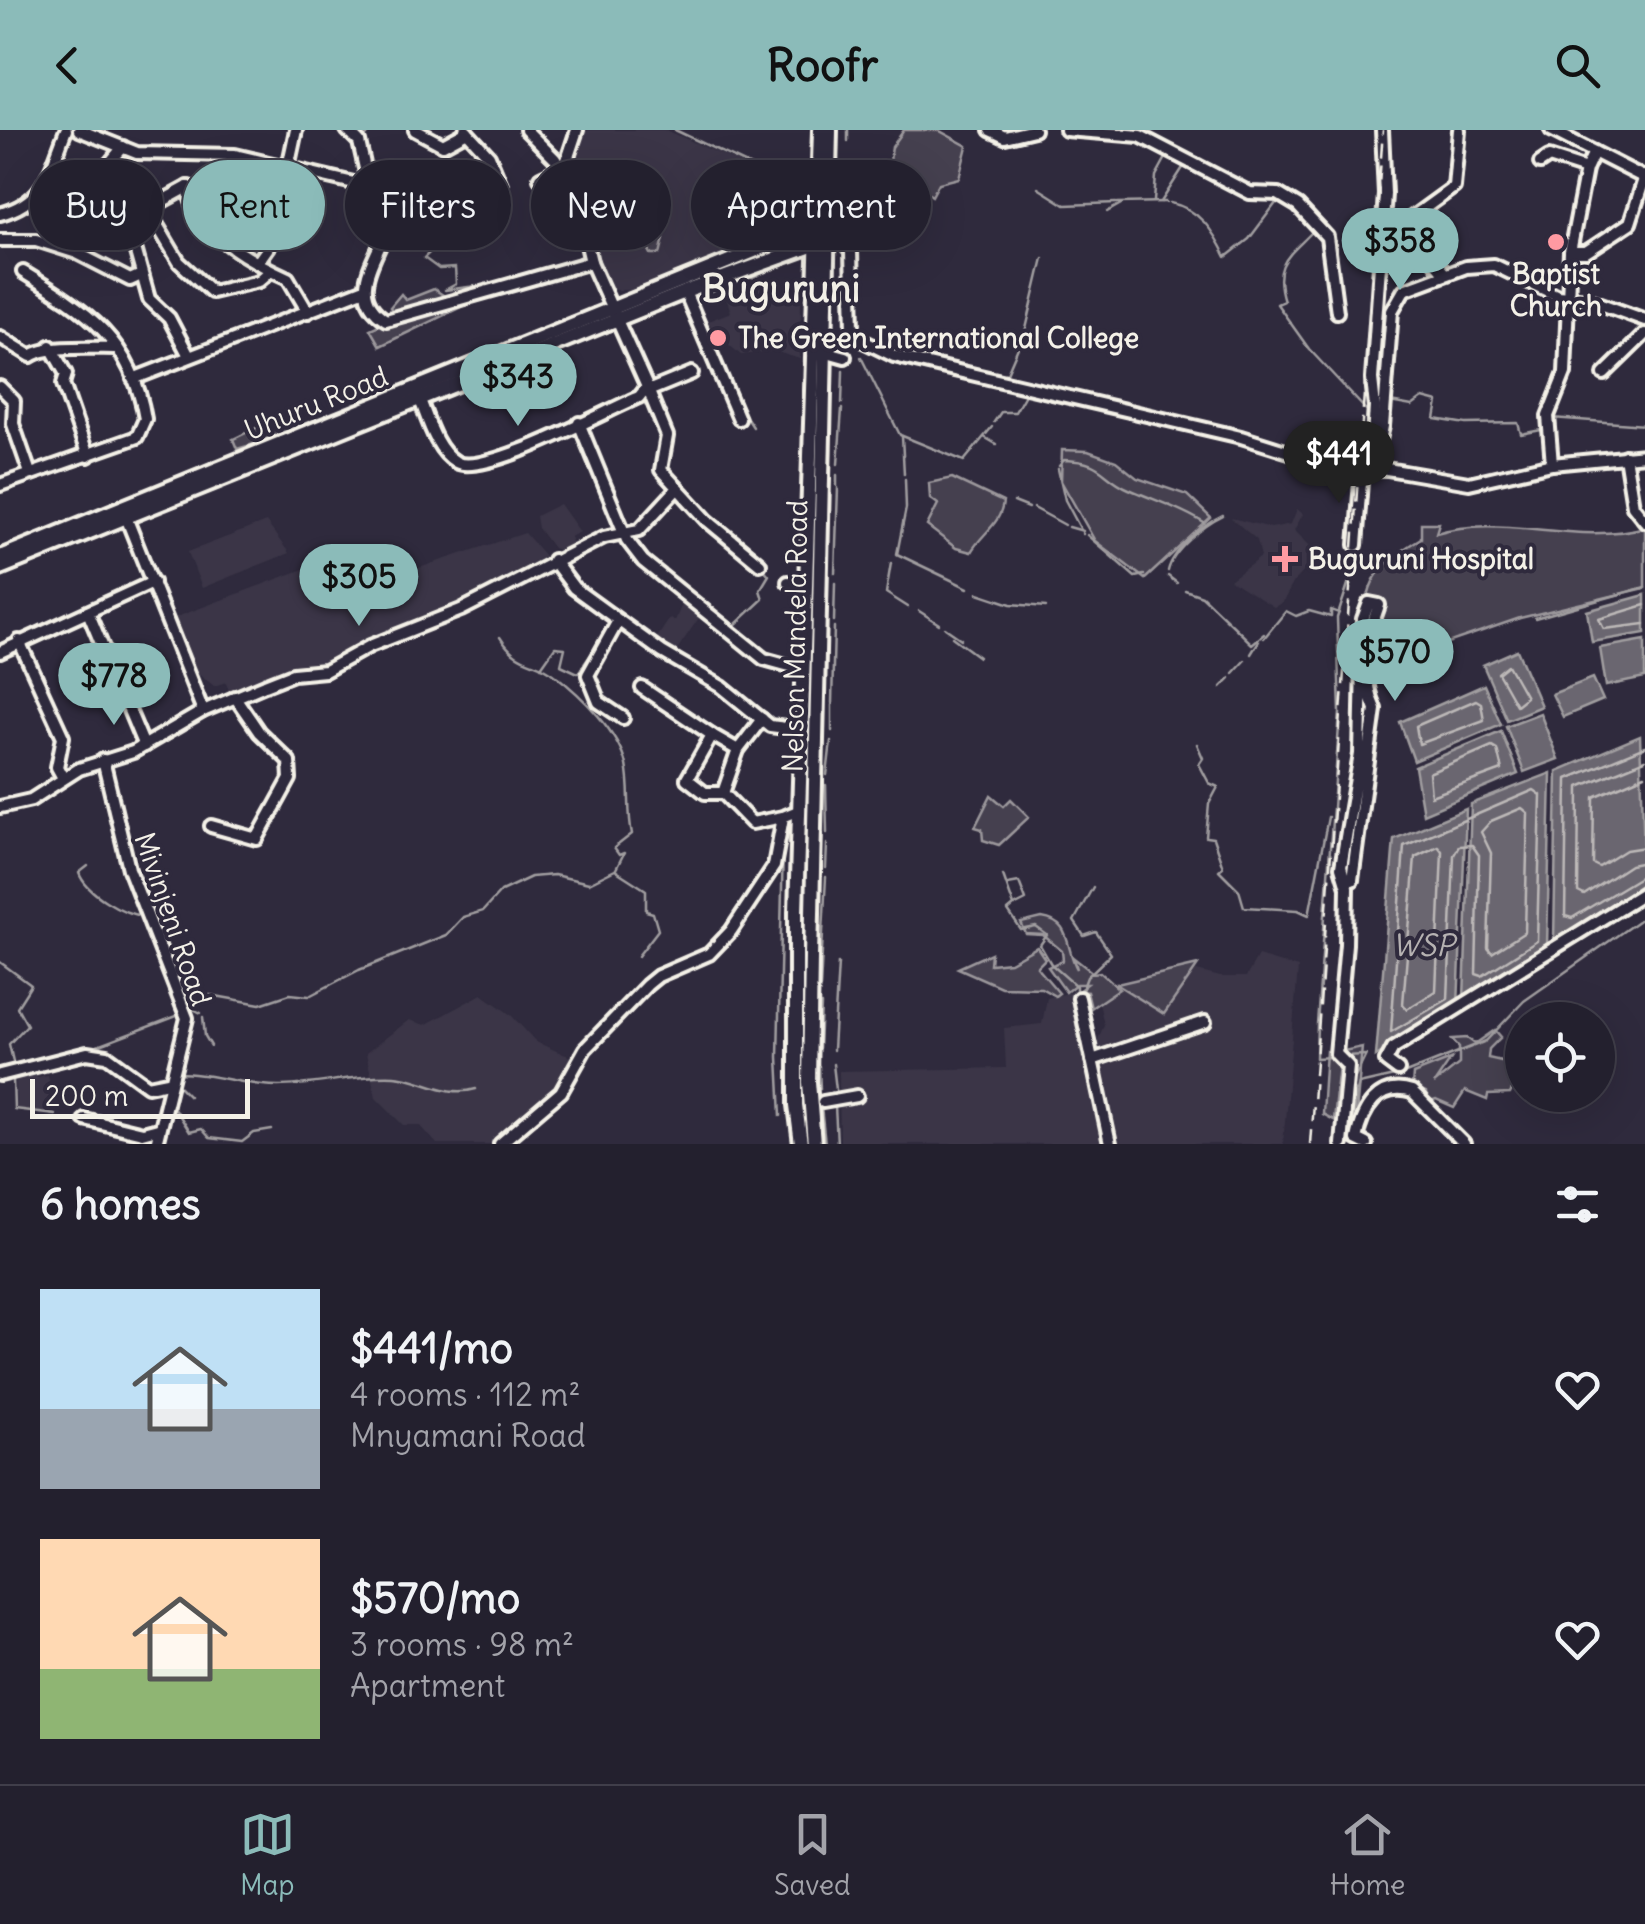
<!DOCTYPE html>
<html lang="en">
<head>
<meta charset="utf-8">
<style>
	body { margin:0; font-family:Delius,sans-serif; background:#2f2d3a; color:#f1f3f6; height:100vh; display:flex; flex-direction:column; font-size:38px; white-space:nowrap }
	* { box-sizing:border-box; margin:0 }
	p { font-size:32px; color:#a3a3aa }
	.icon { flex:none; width:55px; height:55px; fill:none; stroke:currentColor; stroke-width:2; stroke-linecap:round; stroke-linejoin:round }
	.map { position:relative; height:1014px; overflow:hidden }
	.panel { display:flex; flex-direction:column; background:#23202e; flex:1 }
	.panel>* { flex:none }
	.guide { position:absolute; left:30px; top:30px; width:1000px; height:90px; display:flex; gap:20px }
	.buttons { position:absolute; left:1505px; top:872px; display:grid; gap:20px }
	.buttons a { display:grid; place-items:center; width:110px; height:110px; border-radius:50%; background:#23202e; box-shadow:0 10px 40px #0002,0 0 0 2px #403e4a; font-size:50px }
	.scale { position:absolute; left:30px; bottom:25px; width:220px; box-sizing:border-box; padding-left:10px; border:5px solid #f4f1e8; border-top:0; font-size:28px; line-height:35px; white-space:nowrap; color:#f4f1e8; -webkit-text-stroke:8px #2f2a3d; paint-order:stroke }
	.price { position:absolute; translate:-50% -85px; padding:0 22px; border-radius:35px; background:#8bbbb9; color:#111; font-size:32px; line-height:65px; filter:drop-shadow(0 2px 5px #0008) }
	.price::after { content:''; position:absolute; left:50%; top:60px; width:30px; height:22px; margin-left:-15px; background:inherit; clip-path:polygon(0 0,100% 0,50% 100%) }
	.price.active { background:#222; color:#fff }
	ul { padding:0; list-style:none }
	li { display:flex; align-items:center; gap:30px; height:250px; padding:0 40px }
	li span { display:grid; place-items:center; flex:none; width:280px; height:200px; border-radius:0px; color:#555 }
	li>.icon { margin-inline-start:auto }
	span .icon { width:120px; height:120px; fill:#fffc; stroke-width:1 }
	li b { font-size:42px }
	h2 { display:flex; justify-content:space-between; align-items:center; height:120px; padding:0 40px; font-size:42px }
	.tag { padding:0 35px; border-radius:45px; background:#23202e; box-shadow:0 10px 40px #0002,0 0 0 2px #403e4a; font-size:35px; line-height:90px }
	.tag.active { background:#8bbbb9; color:#111 }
	header { display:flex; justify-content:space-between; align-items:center; height:130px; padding:0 40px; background:#8bbbb9; color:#111; font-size:45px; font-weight:800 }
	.tabs { display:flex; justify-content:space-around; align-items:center; height:140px; border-top:2px solid #403e4a; background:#23202e; font-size:28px; color:#a3a3aa }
	.tabs a { display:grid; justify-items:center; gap:5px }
	.tabs .active { color:#8bbbb9 }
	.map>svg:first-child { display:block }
	.built { fill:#3b3647 }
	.green { fill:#454050; stroke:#9c989c; stroke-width:2.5 }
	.water { fill:#6a6670; stroke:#a19ea0; stroke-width:2.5 }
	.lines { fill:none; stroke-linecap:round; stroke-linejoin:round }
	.shore { stroke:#bdb9b8; stroke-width:2.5 }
	.stream { stroke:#a19ea0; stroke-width:2.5 }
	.minor-casing { stroke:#f4f1e8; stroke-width:18 }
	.major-casing { stroke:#f4f1e8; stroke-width:20 }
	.minor { stroke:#2f2a3d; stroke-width:10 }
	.major { stroke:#2f2a3d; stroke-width:12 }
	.rail { stroke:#f4f1e8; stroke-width:2.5; stroke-dasharray:15 8; stroke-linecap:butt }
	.poi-dot { fill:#ff9aa2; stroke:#2f2a3d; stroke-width:4 }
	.labels { text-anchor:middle; stroke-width:8; stroke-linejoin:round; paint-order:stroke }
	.poi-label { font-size:28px; font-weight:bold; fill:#f4f1e8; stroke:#2f2a3d; text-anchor:start }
	.street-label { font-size:28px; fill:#f4f1e8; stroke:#2f2a3d }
	.water-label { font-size:30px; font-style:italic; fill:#b6b2b2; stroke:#2f2a3d }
	.district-label { font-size:38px; font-weight:bold; fill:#f4f1e8; stroke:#2f2a3d }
</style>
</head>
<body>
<header><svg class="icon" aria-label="back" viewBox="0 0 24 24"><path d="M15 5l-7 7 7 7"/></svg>Roofr<svg class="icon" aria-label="search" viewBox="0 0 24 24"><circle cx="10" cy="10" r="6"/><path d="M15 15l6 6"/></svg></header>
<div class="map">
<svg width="1645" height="1014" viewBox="0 0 1645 1014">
	<rect width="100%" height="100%" fill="#2f2a3d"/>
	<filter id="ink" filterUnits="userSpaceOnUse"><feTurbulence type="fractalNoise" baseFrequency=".01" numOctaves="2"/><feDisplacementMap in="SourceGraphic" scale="20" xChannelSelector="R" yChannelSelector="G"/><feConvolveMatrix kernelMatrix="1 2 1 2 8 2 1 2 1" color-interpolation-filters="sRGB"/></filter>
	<g filter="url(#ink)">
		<g class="built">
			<polygon points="577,0 666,0 743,34 770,48 765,83 739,116 712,132 636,160 614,160 602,143 561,34"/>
			<polygon points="755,152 801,167 800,229 774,221 741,225 714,202 708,191 731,182 725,164"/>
			<polygon points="560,374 580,402 570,407 573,414 562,421 553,418 538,398 536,386"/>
			<polygon points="1297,379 1303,384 1294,400 1319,425 1293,453 1283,472 1274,477 1230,450 1261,427 1257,410 1231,388 1271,398 1291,394"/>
			<polygon points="266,392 289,423 202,458 188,422"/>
			<polygon points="525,403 545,426 490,456 492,462 363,509 364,514 320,535 292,541 231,566 226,552 214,556 191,537 174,488 330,429 346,462"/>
			<polygon points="684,469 703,482 676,521 657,508 670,488 675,491"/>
			<polygon points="1258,826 1298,838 1283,1014 1112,1014 1094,919 1104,895 1095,855 1104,845 1114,855 1143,854 1197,841 1220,847 1246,847"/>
			<polygon points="1073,862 1109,1014 840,1014 839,941 1006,938 1004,898 1042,894 1047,868"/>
			<polygon points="482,864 511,885 536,912 577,930 561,961 501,1014 437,1014 420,995 404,995 376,967 366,923 409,890 425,895"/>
			<polygon points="36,943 37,947 48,945 56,982 16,979 16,949"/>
		</g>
		<g class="green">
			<polygon points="904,0 938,0 967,16 959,48 939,53 932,66 889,38 892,17"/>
			<polygon points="624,39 637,55 632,59 638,60 643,82 664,108 660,124 651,124 635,92 642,82 635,85 627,79 611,45"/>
			<polygon points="434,159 461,177 380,216 370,199 397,187 390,177 401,164 406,170"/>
			<polygon points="296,284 299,291 295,302 237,319 233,309 277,288 281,291"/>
			<polygon points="1062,320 1088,321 1116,331 1137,348 1187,365 1211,388 1145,449 1095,411 1061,351"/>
			<path d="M952,348L1003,372C1001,394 982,403 971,422L956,418L927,396L938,374L930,368L929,353Z"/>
			<path d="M1421,393H1439L1436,403C1504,383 1577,416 1645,397V458L1520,488L1430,519L1370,514C1358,459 1374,436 1421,408Z"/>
			<polygon points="991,665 1004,676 1011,669 1029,687 999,715 983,710 982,699 975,697"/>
			<path d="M1042,788C1072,792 1065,818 1077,839L1074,828L1093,843L1100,842L1119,859L1091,878L1087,862L1078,861L1087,854H1076L1066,862L1048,837L1063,830L1062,821L1043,805L1026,804L1021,793Z"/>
			<polygon points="1037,817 1045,829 1037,837 1059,863 1055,866 1041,858 1001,857 958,838 991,823 990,834 1010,832"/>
			<polygon points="1198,835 1164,884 1116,854 1117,854"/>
			<polygon points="1495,900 1501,907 1489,919 1488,928 1510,933 1517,929 1522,938 1510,964 1488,965 1487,970 1465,961 1454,978 1436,970 1427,973 1426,963 1412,957 1413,944 1451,929 1434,954 1459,934 1459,917 1452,909 1467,908 1475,914"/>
			<polygon points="1362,917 1356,984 1349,984 1339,935 1333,990 1322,984 1326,921 1339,928 1339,922"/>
		</g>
		<g class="water">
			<polygon points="1645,465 1645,503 1592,512 1587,481"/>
			<polygon points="1645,510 1645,548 1606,556 1600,518"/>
			<polygon points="1517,520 1541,576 1507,590 1483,535"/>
			<polygon points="1593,548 1603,570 1563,587 1552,564"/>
			<polygon points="1484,555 1501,594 1414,631 1400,592"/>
			<polygon points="1540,583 1558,629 1524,642 1506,596"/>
			<polygon points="1501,601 1518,644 1423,684 1415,637"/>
			<polygon points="1640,606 1645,752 1554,812 1557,641"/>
			<polygon points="1551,643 1547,816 1464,869 1471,674"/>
			<polygon points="1466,679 1458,876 1376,926 1394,709"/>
		</g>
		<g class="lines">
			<g class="shore">
				<polyline points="1645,475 1599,489 1604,499 1645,494"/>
				<polygon points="1508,535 1526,567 1516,575 1498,543"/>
				<polygon points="1476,570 1481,573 1484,590 1419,614 1416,596"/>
				<polygon points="1492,616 1497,619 1502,640 1431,666 1429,643"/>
				<polyline points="1645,617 1567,649 1565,786 1572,788 1645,744"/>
				<polyline points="1645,630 1579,657 1578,762 1584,765 1630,735 1645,732"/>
				<polyline points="1645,645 1594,667 1593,734 1599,737 1626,720 1645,717"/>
				<polygon points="1534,660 1541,665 1537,811 1482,846 1476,844 1479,725 1472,715 1459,716 1454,725 1448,869 1391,902 1404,716"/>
				<polygon points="1522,678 1528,683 1525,802 1492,823 1488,818 1491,723 1481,702 1491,691"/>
				<polygon points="1438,716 1442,721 1436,861 1407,879 1403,874 1415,727"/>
			</g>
			<g class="stream">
				<polyline points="675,0 772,46"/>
				<polyline points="363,10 371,0"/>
				<polyline points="848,11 848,0"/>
				<polyline points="1038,58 1065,75 1116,73"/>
				<polyline points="435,71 441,89 428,96 442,110 424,128 439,139 455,138 456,154 445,160 476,156"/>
				<polyline points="1154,71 1156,46 1168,24"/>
				<polyline points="1161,72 1186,33"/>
				<polyline points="1118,73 1166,72"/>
				<path d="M1170,73C1199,78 1214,102 1226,127L1249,109L1279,69"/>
				<polyline points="416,77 427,95"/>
				<polyline points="1107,82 1121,74"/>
				<polyline points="1310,82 1321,91"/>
				<polyline points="775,92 780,65"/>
				<polyline points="846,95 848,33"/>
				<path d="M1313,101C1289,126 1272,133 1284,171L1277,174L1309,219L1367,281L1364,331L1350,334"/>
				<polyline points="772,109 774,96"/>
				<polyline points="752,148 781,134"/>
				<polyline points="704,191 709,208"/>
				<polyline points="861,227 900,305 964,331 992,297"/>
				<polyline points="1004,250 1026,199 1043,128"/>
				<polyline points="1390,272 1412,276 1423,268 1438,272 1435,289 1466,294 1518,293 1521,304 1546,299"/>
				<polyline points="737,273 753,297"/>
				<polyline points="842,273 843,241"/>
				<polyline points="1558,274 1564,258"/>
				<polyline points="1552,288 1645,295"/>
				<polyline points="994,292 1001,282 1015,282 1027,261"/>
				<polyline points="902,306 904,344"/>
				<polyline points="984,307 996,314"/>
				<polyline points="1556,328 1613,323"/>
				<polyline points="1634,331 1645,331"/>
				<polyline points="838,334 842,279"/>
				<path d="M1059,336L1064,330C1104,331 1100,346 1129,359C1156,371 1179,377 1204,393"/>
				<polyline points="1058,339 1065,370 1081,400"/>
				<polyline points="905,349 906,378 897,424 968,458"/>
				<polyline points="1481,355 1518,347"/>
				<polyline points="837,356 837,345"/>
				<polyline points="1014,372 1029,378"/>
				<polyline points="1034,378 1065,395"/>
				<polyline points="1069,397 1083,401"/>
				<polyline points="1082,403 1083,404"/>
				<polyline points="1087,405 1135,447 1144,445"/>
				<polyline points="891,433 886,463 908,477"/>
				<path d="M1168,441C1172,421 1204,395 1223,386"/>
				<polyline points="835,443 838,358"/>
				<polyline points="1168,446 1177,453"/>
				<polyline points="1185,460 1202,466 1252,514 1264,504"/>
				<polyline points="978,463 1011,474 1046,477"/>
				<polyline points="919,481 939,494"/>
				<polyline points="1535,488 1645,457"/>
				<polyline points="834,491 835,453"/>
				<polyline points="734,496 763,469 760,460 769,445 762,437"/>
				<polyline points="945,498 961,509"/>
				<path d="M500,507C518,536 534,528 555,545C581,565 619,602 626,635C631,659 627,681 632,704L614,718L619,725L624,723L616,739"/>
				<polyline points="952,507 979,527"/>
				<polyline points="1264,508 1286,481 1296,486 1309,481 1331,487 1331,480 1339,483"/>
				<polyline points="1251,524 1259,511"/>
				<polyline points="541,537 555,517 565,518 561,535 578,543 605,504"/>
				<polyline points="1233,543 1245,530"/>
				<polyline points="1221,557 1230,548"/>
				<polyline points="832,573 834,497"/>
				<polyline points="832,601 832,575"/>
				<polyline points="1197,614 1203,628 1199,634 1209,653 1218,657 1209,674 1206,707 1213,708 1223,737 1219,740 1239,760 1244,777 1298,780 1309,785 1328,687"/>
				<polyline points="827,645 831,611"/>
				<polyline points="826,655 827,703"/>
				<path d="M88,736L79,743C86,763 123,784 143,786"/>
				<polyline points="826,738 827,714"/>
				<polyline points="1003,745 1014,776 1008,781 1021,800 1036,797 1047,805 1040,815 1051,834 1076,856 1076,864"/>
				<polyline points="1008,754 1019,752 1026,770 1016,775"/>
				<polyline points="0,832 31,855 17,877 27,895 9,914 14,936"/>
				<polyline points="820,858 826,747"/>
				<polyline points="311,865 359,840 446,805 463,787 483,781 501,761 531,747 554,745 589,753 615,740 646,760 646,781 653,783 658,800 638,826"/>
				<polyline points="193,879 201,883"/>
				<polyline points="190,880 210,865 260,874 290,864 309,866"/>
				<polyline points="203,887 205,906 211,916"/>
				<polyline points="819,918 821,875"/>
				<polyline points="87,920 182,884"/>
				<polyline points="833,920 838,833"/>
				<polyline points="1344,926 1366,925 1352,954 1356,964 1349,1014"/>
				<polyline points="1331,927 1316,928 1317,894 1340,583 1337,488 1355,433"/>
				<polyline points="833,934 836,960"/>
				<polyline points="819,936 820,959"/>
				<polyline points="1089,936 1083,927 1071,868 1081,863 1087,847 1111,824 1096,802 1084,806 1074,791 1093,757"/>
				<polyline points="47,938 13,949 14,979 55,984"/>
				<path d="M179,943C215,943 243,956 278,956C317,956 355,944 394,946C423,948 446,968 476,959"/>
				<polyline points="1398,946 1486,911 1524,871 1645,786"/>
				<polyline points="174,951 189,966"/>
				<polyline points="1357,961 1359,954 1394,946"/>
				<polyline points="172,975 189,1002 201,999 209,1008 242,1012 254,1003 272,1000"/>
				<polyline points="835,976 837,1014"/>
				<polyline points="821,977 825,1014"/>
				<polyline points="781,986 778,927 783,715"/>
			</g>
			<g class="minor-casing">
				<g id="minor">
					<path d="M79,0L137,23L235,25L375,58C424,94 326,152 386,190L591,132L647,257L639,267C607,280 483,348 456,332C435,320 427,286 418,265"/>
					<polyline points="347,0 359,12 369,56"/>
					<polyline points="415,0 443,15 467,2"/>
					<polyline points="526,0 555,29 574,60 591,132"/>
					<polyline points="990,0 1005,7 1034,0"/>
					<polyline points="1066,0 1140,6 1250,63 1278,64 1298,76 1327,107 1337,182"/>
					<polyline points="1551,0 1645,48"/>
					<polyline points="123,17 104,40 113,65 111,71 136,122 149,169 169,188 189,226"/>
					<polyline points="1540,33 1549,27 1586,39"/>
					<polyline points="540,48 565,36 577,0"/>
					<path d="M188,57C194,101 252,132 288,148L308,182"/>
					<polyline points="383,64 415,71 501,55 489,26 465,0"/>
					<polyline points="147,78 179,132 212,162 259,151 269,142"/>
					<path d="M0,84C46,72 50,40 66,0"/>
					<polyline points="135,86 188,57 234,69 274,93"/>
					<polyline points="830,96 851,121 853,199 857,208 894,226 1241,307 1340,338 1387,339 1469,353 1552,334 1645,325"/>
					<polyline points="0,110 36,110 77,123 130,150 141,145"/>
					<polyline points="1570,122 1586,122 1630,93 1645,46"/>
					<polyline points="258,132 272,112 296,0"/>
					<polyline points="1445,144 1403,94 1454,57 1459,0"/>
					<polyline points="685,162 739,289"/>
					<path d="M0,207L31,226C46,215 94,218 116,218"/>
					<polyline points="50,216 66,244 63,254 88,326"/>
					<polyline points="827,222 845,227"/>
					<polyline points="1604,244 1645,204"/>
					<polyline points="133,249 365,159"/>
					<polyline points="0,257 14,271 13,294 30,343"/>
					<polyline points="647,257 667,306 661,340 708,391 760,434"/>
					<polyline points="648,261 692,243"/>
					<polyline points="579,293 627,410 643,431 764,529 804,540"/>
					<polyline points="1372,323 1375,277 1372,249 1385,64 1382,0"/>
					<polyline points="1625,326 1633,376 1645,391"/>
					<polyline points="1552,334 1548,286 1565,243 1570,122 1586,39 1594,22"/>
					<polyline points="1374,339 1383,296 1392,181 1404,160 1466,137 1494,135 1558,166 1587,169 1645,190"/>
					<path d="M0,355L137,307L145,289C132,209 86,181 23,142"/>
					<polyline points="124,382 203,581"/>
					<polyline points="1356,415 1362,339"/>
					<polyline points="553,430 574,458 662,522 722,557 770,596 802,600"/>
					<polyline points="788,452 800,455"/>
					<polyline points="88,482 144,616"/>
					<polyline points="618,491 588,545 599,572 623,588"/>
					<polyline points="19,511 63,607 57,637 63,648"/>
					<polyline points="0,522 153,452"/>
					<polyline points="642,558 712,605 687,649 705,663 723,663 738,620 762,589"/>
					<polyline points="712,605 738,620"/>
					<polyline points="103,630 129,739 187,888 156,1014"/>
					<polyline points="723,663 752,693 783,687"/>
					<polyline points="0,677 31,670 79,639 133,622 203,581 265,555 293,544 325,541 370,516 461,480 604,407 639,400 677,359"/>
					<polyline points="211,696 257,709 290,649 289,631 259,602 235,567"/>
					<polyline points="1079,868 1110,1014"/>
					<polyline points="1092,930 1205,892"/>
					<polyline points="1398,940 1386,931 1393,918 1645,762"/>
					<polyline points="0,945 87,923 107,926 148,956 168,952"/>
					<polyline points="823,972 857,966"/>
					<polyline points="84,989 142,1003 157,999"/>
					<polyline points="500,1014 561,962 585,919 647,855 658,846 709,824 731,801 774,736 783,687 800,680"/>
					<path d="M1341,1014L1348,936L1336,924L1346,814L1347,757L1341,737L1360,624L1363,489L1369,473L1379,475C1366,509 1360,546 1375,579L1352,750"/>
					<path d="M1366,1014L1356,1009C1362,980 1378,951 1412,962L1464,1014"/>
				</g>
			</g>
			<g class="major-casing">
				<g id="major">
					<polyline points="0,427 781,110 822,97"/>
					<polyline points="0,438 685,162 825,111"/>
					<polyline points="801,1014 796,975 796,782 820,0"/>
					<polyline points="814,1014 809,952 811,827 830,0"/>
				</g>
			</g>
			<use href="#minor" class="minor"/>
			<use href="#major" class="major"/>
			<polyline class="rail" points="1310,1014 1383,0"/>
		</g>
	</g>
	<g class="poi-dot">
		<circle cx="1556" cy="112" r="10"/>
		<circle cx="718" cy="208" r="10"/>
		<path d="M1280 414h10v10h10v10h-10v10h-10v-10h-10v-10h10z"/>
	</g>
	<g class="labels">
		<g class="poi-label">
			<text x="1556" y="154" text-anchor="middle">Baptist<tspan x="1556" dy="32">Church</tspan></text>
			<text x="738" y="218">The Green International College</text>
			<text x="1308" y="439">Buguruni Hospital</text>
		</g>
		<g class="street-label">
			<text transform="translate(316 273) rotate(-22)" y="10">Uhuru Road</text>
			<text transform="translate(795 506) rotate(-89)" y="10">Nelson Mandela Road</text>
			<text transform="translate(173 789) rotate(71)" y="10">Mivinjeni Road</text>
		</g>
		<g class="water-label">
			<text x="1423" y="826">WSP</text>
		</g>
		<g class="district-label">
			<text x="781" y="172">Buguruni</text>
		</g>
	</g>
</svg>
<div class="buttons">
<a><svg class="icon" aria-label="locate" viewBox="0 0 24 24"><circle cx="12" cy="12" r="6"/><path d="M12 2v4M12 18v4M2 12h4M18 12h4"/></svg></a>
</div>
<div class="scale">200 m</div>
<b class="price" style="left:1400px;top:163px">$358</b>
<b class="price" style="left:518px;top:299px">$343</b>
<b class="price active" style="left:1339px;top:376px">$441</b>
<b class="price" style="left:359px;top:499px">$305</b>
<b class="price" style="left:1395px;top:574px">$570</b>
<b class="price" style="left:114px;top:598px">$778</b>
<div class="guide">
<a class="tag">Buy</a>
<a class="tag active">Rent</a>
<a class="tag">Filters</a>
<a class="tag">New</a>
<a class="tag">Apartment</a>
</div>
</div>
<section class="panel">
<h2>6 homes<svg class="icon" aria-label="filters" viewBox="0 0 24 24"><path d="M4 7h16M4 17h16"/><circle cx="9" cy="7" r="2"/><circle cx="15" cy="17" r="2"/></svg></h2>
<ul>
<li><span style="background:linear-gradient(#bfe0f5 60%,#9aa5b1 0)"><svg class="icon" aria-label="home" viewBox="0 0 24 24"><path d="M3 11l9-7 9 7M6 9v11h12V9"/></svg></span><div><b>$441/mo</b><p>4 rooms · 112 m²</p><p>Mnyamani Road</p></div><svg class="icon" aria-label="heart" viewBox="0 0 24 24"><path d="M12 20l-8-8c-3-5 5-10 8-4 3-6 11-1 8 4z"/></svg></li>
<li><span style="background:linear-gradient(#ffd9b3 65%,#8fb573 0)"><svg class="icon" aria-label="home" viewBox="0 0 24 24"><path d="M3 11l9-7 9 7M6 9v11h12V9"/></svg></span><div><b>$570/mo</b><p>3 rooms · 98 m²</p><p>Apartment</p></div><svg class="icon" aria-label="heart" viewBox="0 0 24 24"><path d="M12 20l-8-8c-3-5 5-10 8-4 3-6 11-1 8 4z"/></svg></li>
</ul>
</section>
<nav class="tabs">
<a class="active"><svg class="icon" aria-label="map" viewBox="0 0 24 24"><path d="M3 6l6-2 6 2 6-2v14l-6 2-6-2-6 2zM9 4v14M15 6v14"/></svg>Map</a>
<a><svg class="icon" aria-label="saved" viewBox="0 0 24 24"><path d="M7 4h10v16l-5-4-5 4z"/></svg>Saved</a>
<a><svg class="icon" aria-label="home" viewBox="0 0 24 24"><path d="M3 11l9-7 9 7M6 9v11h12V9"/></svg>Home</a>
</nav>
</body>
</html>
